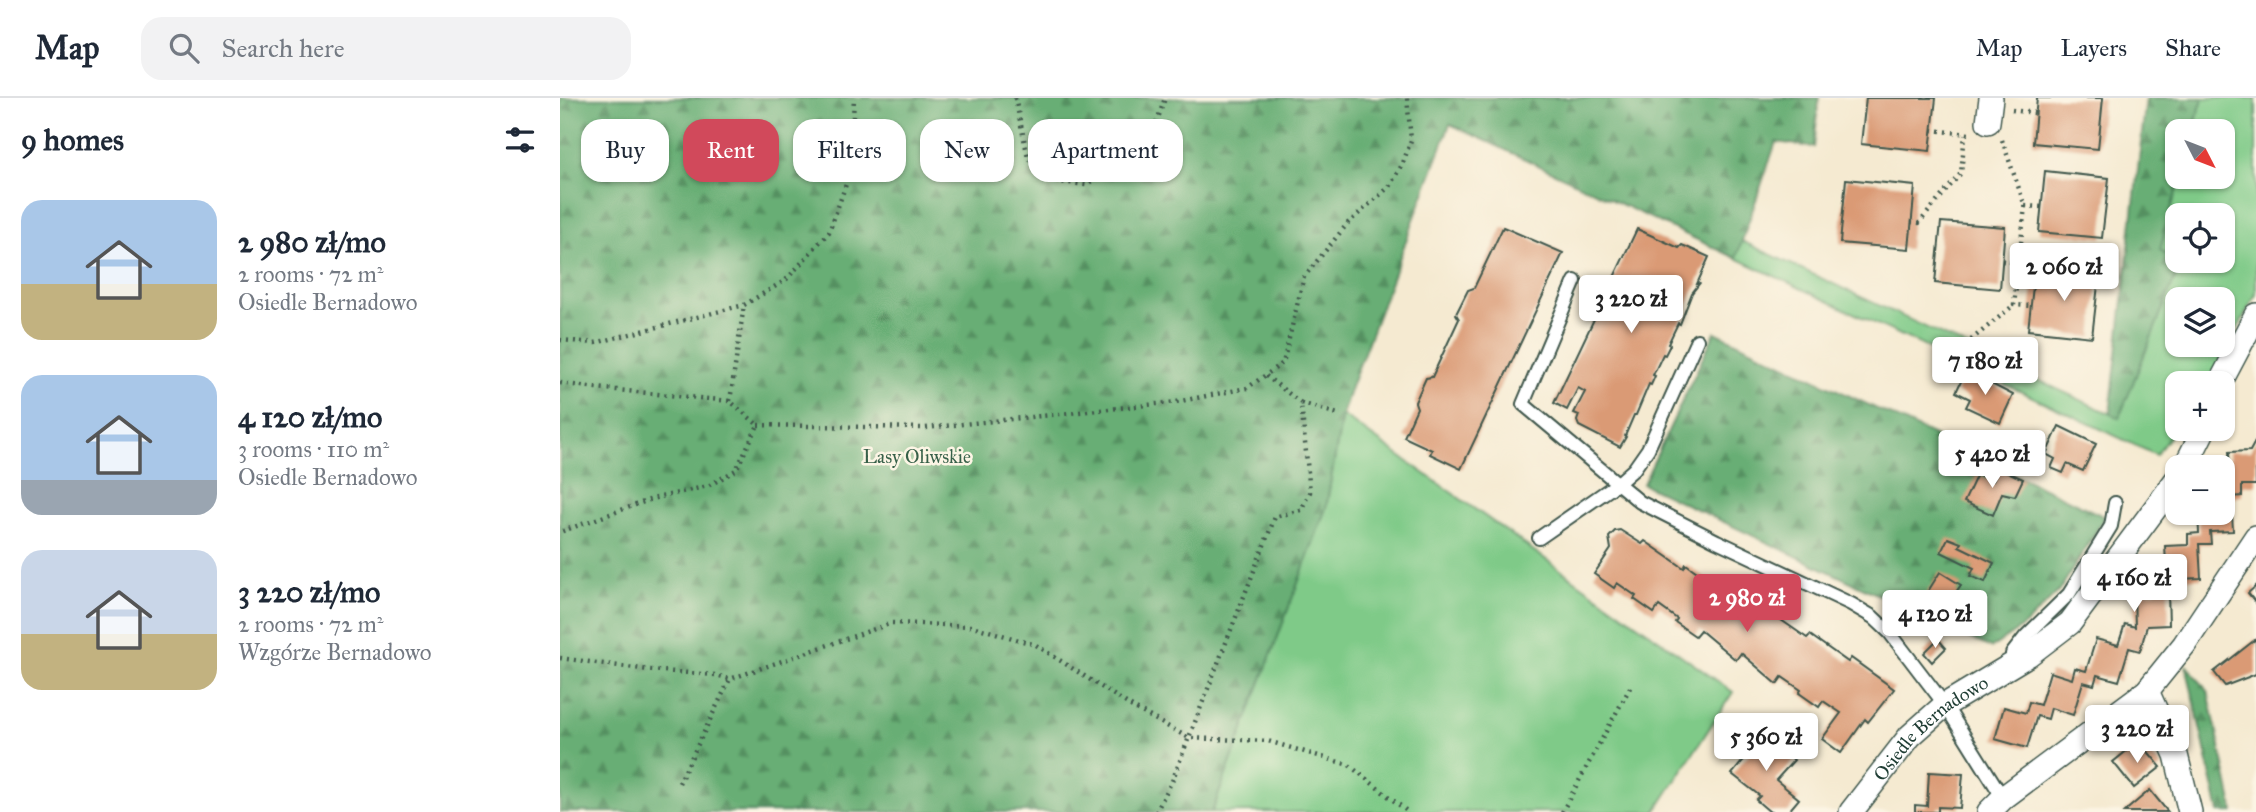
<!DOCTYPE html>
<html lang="en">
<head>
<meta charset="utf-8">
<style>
	body { margin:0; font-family:"IM FELL Great Primer",serif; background:#f2f2f3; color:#1f2937; height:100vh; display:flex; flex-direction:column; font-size:26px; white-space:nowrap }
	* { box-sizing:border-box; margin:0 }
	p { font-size:23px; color:#747a83 }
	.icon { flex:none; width:38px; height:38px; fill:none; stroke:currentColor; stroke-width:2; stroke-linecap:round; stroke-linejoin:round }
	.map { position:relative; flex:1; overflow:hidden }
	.details { display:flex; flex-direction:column; background:#fff; width:560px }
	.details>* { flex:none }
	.hud { position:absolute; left:21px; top:21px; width:665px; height:63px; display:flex; gap:14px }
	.needle { width:46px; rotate:132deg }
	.buttons { position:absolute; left:1605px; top:21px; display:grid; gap:14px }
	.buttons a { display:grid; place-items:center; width:70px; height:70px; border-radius:14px; background:#fff; box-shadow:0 2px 5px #0004; font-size:35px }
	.price { position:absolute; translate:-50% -60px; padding:0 16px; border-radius:7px; background:#fff; color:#222; font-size:23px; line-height:46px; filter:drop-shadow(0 2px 4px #0008) }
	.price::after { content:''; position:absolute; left:50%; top:42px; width:21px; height:16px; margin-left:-10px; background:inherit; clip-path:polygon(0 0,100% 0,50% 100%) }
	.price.current { background:#d1495b; color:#fff }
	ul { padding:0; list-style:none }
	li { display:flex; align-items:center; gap:21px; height:175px; padding:0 21px }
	li span { display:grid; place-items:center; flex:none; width:196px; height:140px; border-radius:21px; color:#555 }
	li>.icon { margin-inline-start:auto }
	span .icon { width:84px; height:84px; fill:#fffc; stroke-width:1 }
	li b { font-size:30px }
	h2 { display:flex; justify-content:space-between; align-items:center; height:84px; padding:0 21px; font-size:30px }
	.pill { padding:0 24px; border-radius:21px; background:#fff; box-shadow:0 2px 5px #0004; font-size:24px; line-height:63px }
	.pill.current { background:#d1495b; color:#fff }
	header { display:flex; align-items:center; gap:42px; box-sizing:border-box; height:98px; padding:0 35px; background:#fff; border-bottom:2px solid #e0e1e3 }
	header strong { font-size:33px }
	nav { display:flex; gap:38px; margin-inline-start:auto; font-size:24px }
	.search { width:490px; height:63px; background:#f2f2f3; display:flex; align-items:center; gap:18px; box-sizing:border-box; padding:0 24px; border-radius:21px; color:#747a83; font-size:26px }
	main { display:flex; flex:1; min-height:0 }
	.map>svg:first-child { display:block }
	.grass { fill:#7fca88; stroke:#4f845e; stroke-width:2; fill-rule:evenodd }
	.forest { fill:url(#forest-firs); stroke:#437654; stroke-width:2 }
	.building { fill:#da9a74 }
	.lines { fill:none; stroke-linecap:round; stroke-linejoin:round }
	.lane-casing { stroke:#3f574c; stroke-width:16 }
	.street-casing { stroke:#3f574c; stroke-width:26 }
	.path { stroke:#3f574c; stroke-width:4.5; stroke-dasharray:2 5; stroke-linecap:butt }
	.lane { stroke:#fff; stroke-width:12 }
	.street { stroke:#fff; stroke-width:23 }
	.labels { text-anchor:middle; stroke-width:5; stroke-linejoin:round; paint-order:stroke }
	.park-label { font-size:19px; fill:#376049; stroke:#fcf5e5 }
	.street-label { font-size:19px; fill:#1f3d34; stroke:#fcf5e5 }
</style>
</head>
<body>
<header>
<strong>Map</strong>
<div class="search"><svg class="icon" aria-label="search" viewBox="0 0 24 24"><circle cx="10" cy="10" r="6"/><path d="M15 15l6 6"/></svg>Search here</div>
<nav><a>Map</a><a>Layers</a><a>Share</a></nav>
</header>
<main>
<section class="details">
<h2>9 homes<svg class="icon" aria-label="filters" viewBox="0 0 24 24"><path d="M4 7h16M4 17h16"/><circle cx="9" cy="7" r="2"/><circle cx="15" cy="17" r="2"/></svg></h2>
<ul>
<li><span style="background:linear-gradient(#a9c7e8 60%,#c2b280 0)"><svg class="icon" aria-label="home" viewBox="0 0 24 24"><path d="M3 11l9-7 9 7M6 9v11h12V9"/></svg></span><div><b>2 980 zł/mo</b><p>2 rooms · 72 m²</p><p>Osiedle Bernadowo</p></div></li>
<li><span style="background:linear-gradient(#a9c7e8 75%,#9aa5b1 0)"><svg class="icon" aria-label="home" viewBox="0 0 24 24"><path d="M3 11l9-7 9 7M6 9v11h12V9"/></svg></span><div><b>4 120 zł/mo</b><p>3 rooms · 110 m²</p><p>Osiedle Bernadowo</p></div></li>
<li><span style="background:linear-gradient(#c9d6e8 60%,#c2b280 0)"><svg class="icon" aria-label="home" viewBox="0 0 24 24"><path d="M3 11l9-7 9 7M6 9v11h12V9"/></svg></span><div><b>3 220 zł/mo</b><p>2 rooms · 72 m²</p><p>Wzgórze Bernadowo</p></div></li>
</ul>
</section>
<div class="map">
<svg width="1696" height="714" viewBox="0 0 1696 714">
	<defs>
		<pattern id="forest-firs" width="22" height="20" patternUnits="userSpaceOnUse" patternTransform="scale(1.75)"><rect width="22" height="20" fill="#67ae74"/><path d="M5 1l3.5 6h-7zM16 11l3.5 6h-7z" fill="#548f60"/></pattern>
	</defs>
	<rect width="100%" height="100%" fill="#fcf5e5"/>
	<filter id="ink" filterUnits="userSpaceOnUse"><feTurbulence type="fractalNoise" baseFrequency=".0143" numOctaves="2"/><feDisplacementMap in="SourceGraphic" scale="14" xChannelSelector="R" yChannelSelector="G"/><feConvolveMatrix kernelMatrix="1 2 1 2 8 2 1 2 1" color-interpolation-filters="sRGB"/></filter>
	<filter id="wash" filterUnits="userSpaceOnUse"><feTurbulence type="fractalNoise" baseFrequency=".00686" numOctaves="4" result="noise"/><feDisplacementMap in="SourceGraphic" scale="28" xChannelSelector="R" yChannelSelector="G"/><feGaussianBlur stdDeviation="1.57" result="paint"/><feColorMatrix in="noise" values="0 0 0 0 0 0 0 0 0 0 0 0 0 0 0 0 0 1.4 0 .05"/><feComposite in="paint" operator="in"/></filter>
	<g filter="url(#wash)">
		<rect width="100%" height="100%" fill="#f5ead1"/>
		<g class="grass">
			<path d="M1643,0H1696V196L1649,285H1617V328L1596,357L1176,160L1182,143L1559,320L1615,180L1624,165L1621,163H1662V117H1617V161L1600,152L1620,79H1662V33H1633ZM1617,201H1662V247H1617Z"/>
			<polygon points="782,317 1173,594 1095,714 652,714 766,410"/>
		</g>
		<g class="forest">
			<polygon points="0,0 1259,0 1254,49 1216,44 1176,160 890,26 791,289 782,317 766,410 652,714 0,714"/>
			<polygon points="1586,0 1643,0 1633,33 1617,33 1617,79 1620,79 1600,152 1617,163 1624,164 1615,180 1559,320 1550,316"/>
			<polygon points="1155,234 1545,419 1499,493 1465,527 1431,550 1083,386"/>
			<polygon points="1626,567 1648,593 1674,714 1659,714"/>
		</g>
		<g id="blocks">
			<g class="building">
				<polygon points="1306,0 1376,0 1370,53 1301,46"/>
				<polygon points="1477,0 1543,0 1538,51 1473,45"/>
				<polygon points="1485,73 1549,80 1542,140 1479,134"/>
				<polygon points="1286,81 1355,88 1349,151 1280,145"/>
				<polygon points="1381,124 1445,129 1440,191 1375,185"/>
				<polygon points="943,129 1003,155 901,371 870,356 872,352 844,339 857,310 855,304 866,280 872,279 899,221 896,216 908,192 914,190"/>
				<polygon points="1077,131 1119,150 1122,147 1149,159 1137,186 1139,186 1132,195 1120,226 1118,225 1108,246 1110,247 1105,257 1103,256 1093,277 1095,278 1091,287 1089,286 1076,317 1074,317 1065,338 1066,339 1060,349 1019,328 1017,323 1019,317 1014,315 1025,294 1018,290 1007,312 994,305"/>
				<polygon points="1475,171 1539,178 1532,239 1468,232"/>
				<polygon points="1406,273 1453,297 1440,325 1406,309 1410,301 1396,294"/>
				<polygon points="1499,328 1536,346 1523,373 1507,366 1503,375 1491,370 1495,361 1486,356"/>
				<polygon points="1696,342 1696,387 1682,387 1682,398 1671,399 1673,433 1650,434 1651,446 1639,446 1641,480 1618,481 1619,492 1608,493 1609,527 1587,528 1580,553 1569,550 1559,583 1537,577 1534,587 1523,584 1513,617 1491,610 1488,621 1477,618 1467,650 1435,641 1444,609 1466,615 1469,604 1480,607 1490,574 1512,581 1515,570 1526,573 1536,541 1558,547 1565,526 1575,529 1574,495 1596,493 1596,482 1607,482 1605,448 1628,447 1628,436 1639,435 1638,415 1662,415 1662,388 1671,388 1669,354 1690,353"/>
				<polygon points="1439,370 1463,381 1455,398 1442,395 1433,417 1404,404 1417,376 1433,383"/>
				<polygon points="1060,432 1082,446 1085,443 1124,470 1126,466 1165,494 1167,490 1206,517 1208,513 1247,540 1250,537 1288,564 1291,560 1334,591 1308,624 1305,621 1281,655 1262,641 1281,615 1263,603 1259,609 1239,595 1241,592 1222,579 1217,586 1181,555 1176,562 1140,532 1135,538 1115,524 1117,521 1099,508 1094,515 1074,501 1076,498 1057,485 1054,490 1034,476 1051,451 1049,439 1055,433"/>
				<polygon points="1388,440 1401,445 1399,448 1434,465 1425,484 1410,478 1414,470 1381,454"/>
				<polygon points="1380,474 1401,487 1396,494 1399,496 1384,520 1360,506"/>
				<polygon points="1696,488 1696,505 1688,495"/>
				<polygon points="1378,541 1386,550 1372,564 1364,555"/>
				<polygon points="1696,541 1696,576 1665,588 1654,574"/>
				<polygon points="1195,630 1234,662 1216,682 1239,701 1228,714 1210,714 1196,702 1200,698 1172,676 1192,652 1183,645"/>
				<polygon points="1579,643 1601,669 1574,690 1553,664"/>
				<polygon points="1369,674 1403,676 1400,710 1378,709 1378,714 1355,714 1355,707 1367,708"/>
				<polygon points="1590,692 1608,714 1564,714"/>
			</g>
		</g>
	</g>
	<g filter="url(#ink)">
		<use href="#blocks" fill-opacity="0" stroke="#3f574c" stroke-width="2"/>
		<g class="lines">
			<g class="lane-casing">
				<g id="lane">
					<polyline points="1015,183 963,306 1080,404 1157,443 1291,506 1313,519 1330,535 1385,607 1443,700"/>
					<polyline points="979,440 1057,386 1074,371 1088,351 1137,242"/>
					<polyline points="1453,565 1452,556 1466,538 1509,496 1551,428 1555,405"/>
				</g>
			</g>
			<g class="street-casing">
				<g id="street">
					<polyline points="1428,24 1431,0"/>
					<polyline points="1660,285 1696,217"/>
					<polyline points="1625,369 1644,331"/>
					<polyline points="1587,593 1616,657 1630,714"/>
					<path id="s1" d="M1291,714L1350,638L1385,607L1468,557L1510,525L1617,381"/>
					<polyline points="1429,714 1443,700 1587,593 1624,547 1696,439"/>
				</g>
			</g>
			<g class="path">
				<polyline points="455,0 468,59 492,83 526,87 573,54 596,26 605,0"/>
				<polyline points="1452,12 1475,15"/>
				<polyline points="1372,32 1410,36"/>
				<polyline points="1442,42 1465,108 1482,109"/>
				<polyline points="1465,108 1454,207 1471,208"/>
				<polyline points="1351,124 1359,125 1401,75 1405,36"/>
				<polyline points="1442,163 1458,165"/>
				<polyline points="0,242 35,245 184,207 226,182 269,134 290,75 294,0"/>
				<polyline points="1411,242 1454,207"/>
				<polyline points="0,285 36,290 170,303 198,327 176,372 148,388 92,401 0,434"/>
				<polyline points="170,303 184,207"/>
				<polyline points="741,305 778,316"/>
				<polyline points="198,327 365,330 616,304 687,290 723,265 744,179 788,125 829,89 843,65 851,42 847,0"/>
				<polyline points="0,560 89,572 156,577 170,581 332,525 412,528 476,547 574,610 629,640 708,643 789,667 848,714"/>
				<polyline points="119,685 170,581"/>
				<polyline points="596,714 612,683 715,419 741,412 750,394 741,305 706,278"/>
				<polyline points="1002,714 1072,586"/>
			</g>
			<use href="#lane" class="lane"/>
			<use href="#street" class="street"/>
		</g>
	</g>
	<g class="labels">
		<g class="park-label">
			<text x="357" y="365">Lasy Oliwskie</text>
		</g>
		<g class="street-label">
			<text dy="7" stroke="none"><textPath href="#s1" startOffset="117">Osiedle Bernadowo</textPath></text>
		</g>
	</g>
</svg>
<div class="buttons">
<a><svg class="needle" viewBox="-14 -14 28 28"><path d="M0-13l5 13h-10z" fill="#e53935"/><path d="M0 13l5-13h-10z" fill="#747a83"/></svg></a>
<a><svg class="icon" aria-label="locate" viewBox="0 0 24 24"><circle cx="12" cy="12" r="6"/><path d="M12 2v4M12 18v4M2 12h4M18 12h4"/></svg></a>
<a><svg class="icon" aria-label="layers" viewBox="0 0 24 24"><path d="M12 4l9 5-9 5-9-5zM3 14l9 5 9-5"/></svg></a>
<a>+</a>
<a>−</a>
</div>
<b class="price" style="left:1504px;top:205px">2 060 zł</b>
<b class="price" style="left:1071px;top:237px">3 220 zł</b>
<b class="price" style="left:1425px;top:299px">7 180 zł</b>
<b class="price" style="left:1432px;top:392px">5 420 zł</b>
<b class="price" style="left:1574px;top:516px">4 160 zł</b>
<b class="price current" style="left:1187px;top:536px">2 980 zł</b>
<b class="price" style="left:1375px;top:552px">4 120 zł</b>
<b class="price" style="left:1577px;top:667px">3 220 zł</b>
<b class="price" style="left:1206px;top:675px">5 360 zł</b>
<div class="hud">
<a class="pill">Buy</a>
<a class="pill current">Rent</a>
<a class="pill">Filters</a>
<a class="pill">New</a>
<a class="pill">Apartment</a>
</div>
</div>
</main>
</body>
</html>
